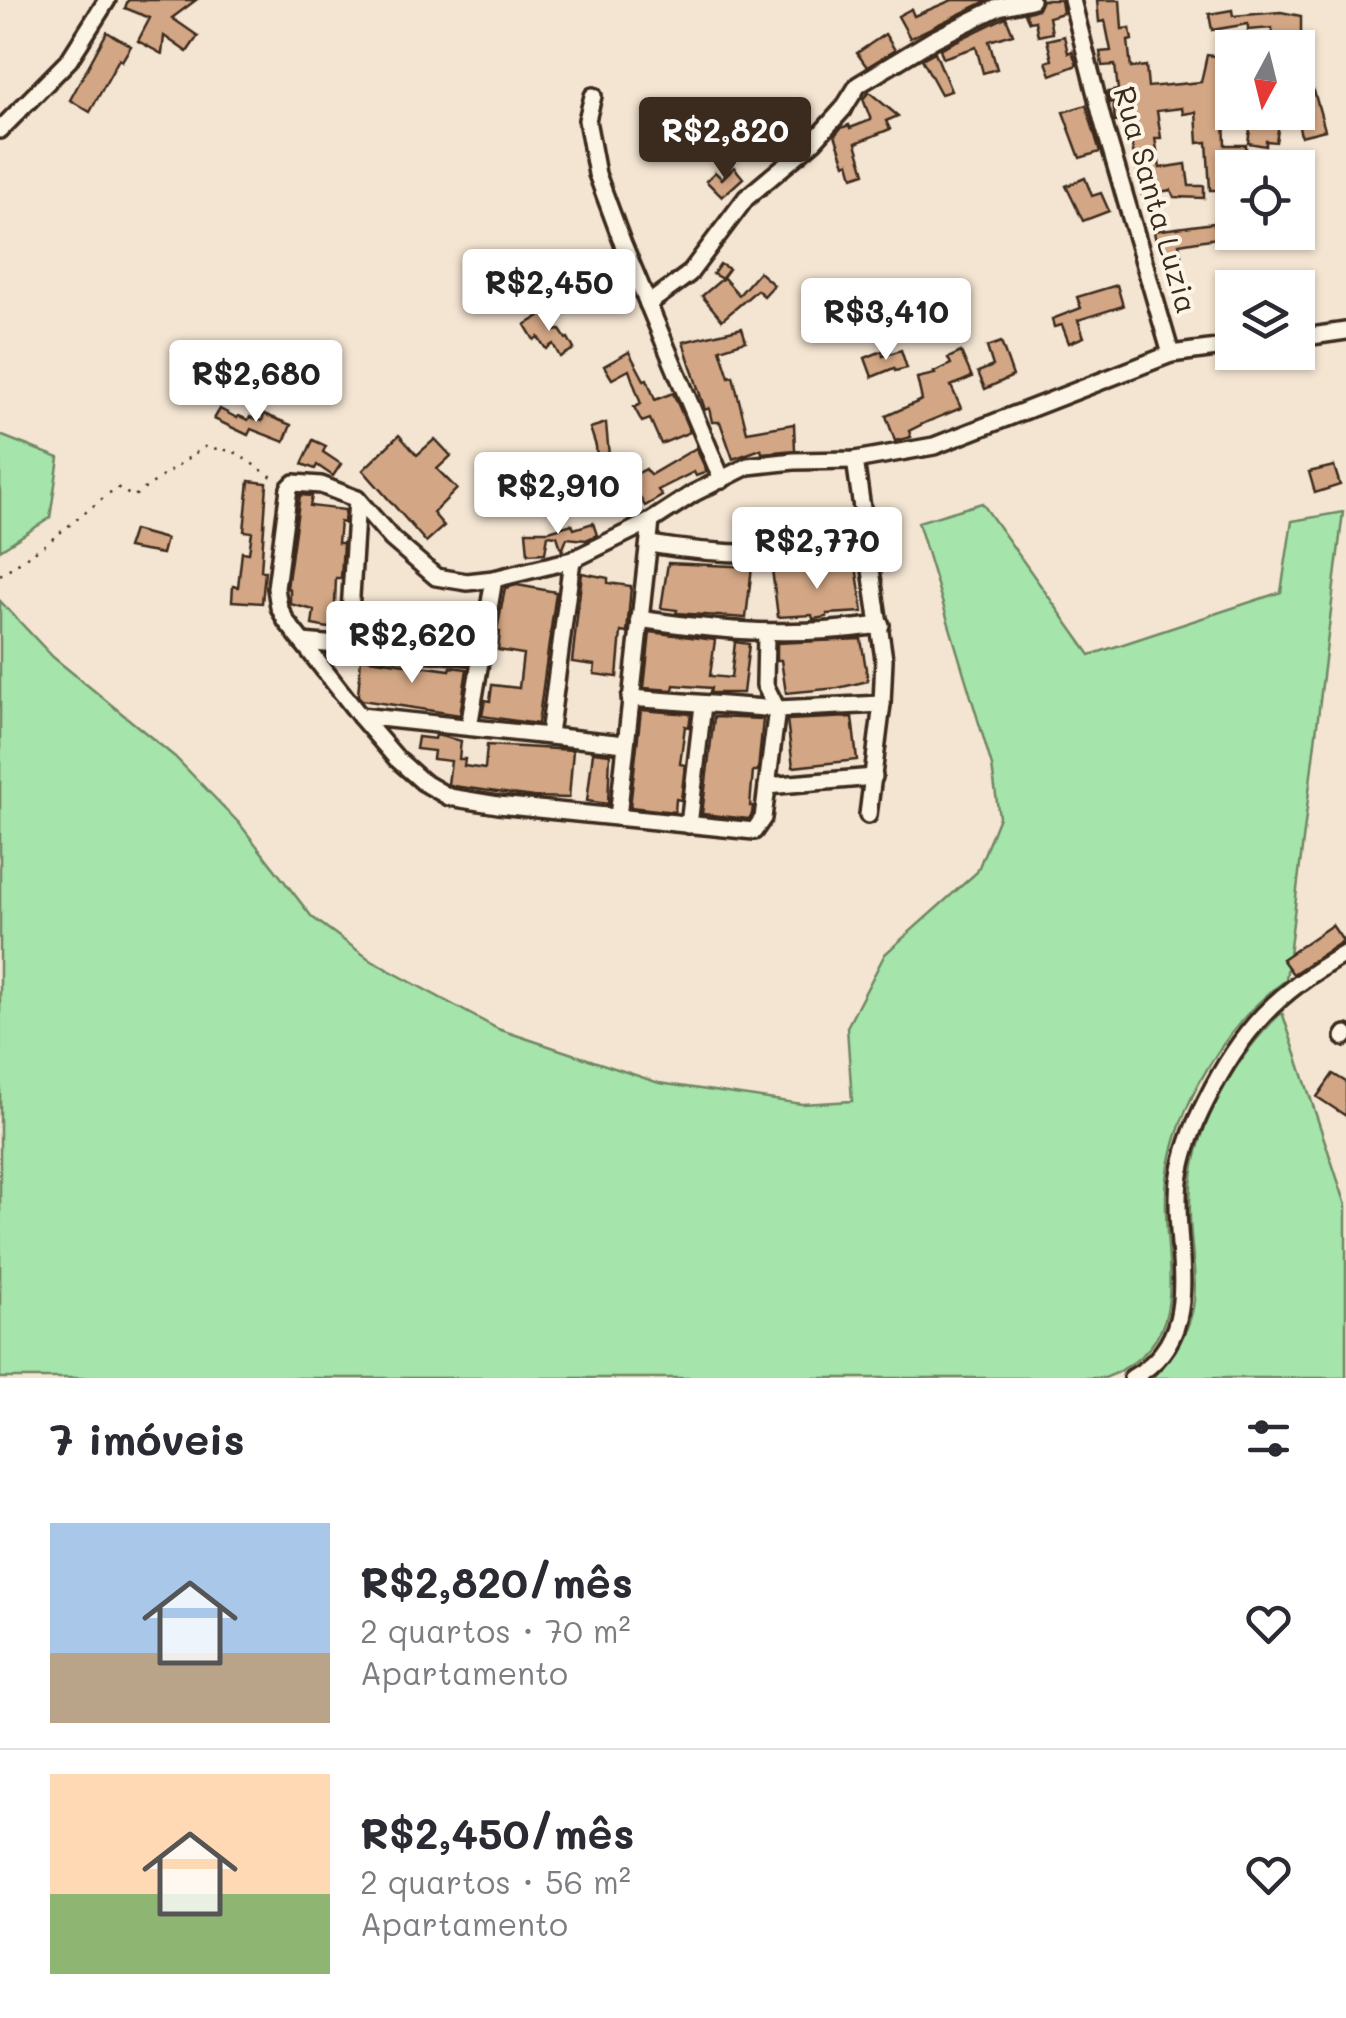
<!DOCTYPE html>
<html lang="pt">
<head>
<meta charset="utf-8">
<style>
	body { margin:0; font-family:Mali,sans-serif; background:#f7f7f7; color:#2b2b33; height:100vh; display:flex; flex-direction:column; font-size:38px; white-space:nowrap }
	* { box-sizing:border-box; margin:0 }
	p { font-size:32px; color:#7c7c81 }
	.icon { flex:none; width:55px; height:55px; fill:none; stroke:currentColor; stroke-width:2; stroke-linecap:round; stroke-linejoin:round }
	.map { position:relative; height:1378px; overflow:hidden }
	.side { display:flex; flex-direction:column; background:#fff; flex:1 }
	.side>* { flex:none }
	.needle { width:65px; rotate:187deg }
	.tools { position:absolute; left:1215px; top:30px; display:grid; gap:20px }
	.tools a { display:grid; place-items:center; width:100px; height:100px; border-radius:0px; background:#fff; box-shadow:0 2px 8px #0004; font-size:50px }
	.price { position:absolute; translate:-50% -85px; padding:0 22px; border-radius:10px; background:#fff; color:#222; font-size:32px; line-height:65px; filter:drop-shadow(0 2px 5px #0008) }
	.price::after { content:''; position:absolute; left:50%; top:60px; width:30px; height:22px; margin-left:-15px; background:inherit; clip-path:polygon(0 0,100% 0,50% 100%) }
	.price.on { background:#3b2a1e; color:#fff }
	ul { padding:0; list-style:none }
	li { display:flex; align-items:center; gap:30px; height:250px; padding:0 50px }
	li+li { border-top:2px solid #e1e1e2 }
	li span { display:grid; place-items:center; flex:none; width:280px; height:200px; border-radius:0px; color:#555 }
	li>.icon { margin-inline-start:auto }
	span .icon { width:120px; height:120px; fill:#fffc; stroke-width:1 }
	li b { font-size:42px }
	h2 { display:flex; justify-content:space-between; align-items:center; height:120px; padding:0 50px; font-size:42px }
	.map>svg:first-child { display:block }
	.green { fill:#a5e4ab; stroke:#708764; stroke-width:2.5 }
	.building { fill:#d3a785; stroke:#3b2a1e; stroke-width:2.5 }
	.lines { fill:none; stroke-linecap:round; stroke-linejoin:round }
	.minor-casing { stroke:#3b2a1e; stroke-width:22 }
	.path { stroke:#3b2a1e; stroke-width:2.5; stroke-dasharray:2.5 8; stroke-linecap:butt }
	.minor { stroke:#fcf5e5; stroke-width:15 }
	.labels { text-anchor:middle; stroke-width:8; stroke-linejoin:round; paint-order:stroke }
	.street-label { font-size:30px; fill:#3b2a1e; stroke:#fcf5e5 }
</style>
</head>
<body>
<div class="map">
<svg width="1346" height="1378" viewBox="0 0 1346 1378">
	<rect width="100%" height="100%" fill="#f4e5d2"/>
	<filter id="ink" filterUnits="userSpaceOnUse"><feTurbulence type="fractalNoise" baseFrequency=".01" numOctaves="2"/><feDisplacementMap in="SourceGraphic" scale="20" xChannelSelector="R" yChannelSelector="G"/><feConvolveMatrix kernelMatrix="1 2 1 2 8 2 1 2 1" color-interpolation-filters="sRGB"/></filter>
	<g filter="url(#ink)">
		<g class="green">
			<polygon points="0,435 59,458 50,518 0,550"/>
			<path d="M982,503L1090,655L1281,592L1292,521L1343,512L1286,980C1227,1022 1176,1106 1167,1179C1158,1258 1203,1338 1105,1378H0V601L53,657L175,757L239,823L312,917L372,961L498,1029L659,1083L802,1104L852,1101L847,1027L885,954L977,872L999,817L992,766L918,522Z"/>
			<path d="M1282,1012L1346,1205V1378H1152C1222,1305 1183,1270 1191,1185C1197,1121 1237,1055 1282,1012Z"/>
		</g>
		<g class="building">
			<polygon points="128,0 196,0 172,18 198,36 187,52 164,36 162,54 138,41 150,18 125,8"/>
			<polygon points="952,0 988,0 910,38 898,16 911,9 914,16"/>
			<polygon points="1042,0 1061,0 1063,13 1049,17 1052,33 1038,36 1035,21 1029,22 1025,13 1038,9"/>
			<polygon points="1097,0 1120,0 1122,29 1130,28 1132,40 1128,41 1131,68 1146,66 1148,87 1201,82 1207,55 1224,57 1224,101 1232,101 1232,116 1224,116 1225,145 1246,145 1246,157 1226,157 1226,190 1210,190 1207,142 1198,143 1196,112 1183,114 1182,108 1157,111 1161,138 1155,138 1160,168 1186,164 1189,186 1204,186 1204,198 1174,197 1171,190 1142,195 1127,121 1115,122 1113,102 1110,103 1109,99 1108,92 1118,90 1115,65 1102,66 1100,52 1111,51 1105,21 1099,22"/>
			<polygon points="1232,10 1233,16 1281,12 1301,16 1301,48 1275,48 1272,28 1248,30 1248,24 1212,30 1209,14"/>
			<polygon points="1006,17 1013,34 989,41 997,69 983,73 976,47 943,58 940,49"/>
			<polygon points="107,32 131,46 122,61 119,59 90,112 70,100"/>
			<polygon points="885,34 895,50 867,67 857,53"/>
			<polygon points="1064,36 1068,53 1072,51 1077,65 1051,75 1046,62 1052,60 1047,40"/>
			<polygon points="935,52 951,91 941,94 922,59"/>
			<polygon points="1303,71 1307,93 1314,91 1325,130 1301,136 1296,112 1298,72"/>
			<polygon points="869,92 898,116 886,121 890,129 856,143 865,173 853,177 849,162 845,164 835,135 841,128 849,125 850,128 871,120 863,99"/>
			<polygon points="1086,105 1100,152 1080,158 1063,112"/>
			<polygon points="1256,112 1281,112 1276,142 1266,141 1266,146 1248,143 1251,122 1257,123"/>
			<polygon points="734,167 743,178 722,197 706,181 715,172 722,179"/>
			<polygon points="1085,178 1092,196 1101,193 1109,211 1083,221 1066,186"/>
			<polygon points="1214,223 1217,238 1179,244 1182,259 1165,263 1162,247 1157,248 1154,231"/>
			<polygon points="720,264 729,269 723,277 739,295 759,272 774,285 764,296 757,290 722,320 702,296 722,279 713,274"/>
			<polygon points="1117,285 1123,306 1078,320 1084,337 1069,343 1062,325 1054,327 1052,319 1081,308 1077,297"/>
			<polygon points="548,311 555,331 560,330 566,339 568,338 574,349 560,357 553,344 546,349 538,337 534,340 525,325"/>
			<polygon points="742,328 746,341 720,349 729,377 733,376 747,432 794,424 795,450 762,453 761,449 733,459 720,422 712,422 709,408 705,410 683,342"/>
			<polygon points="1001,342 1013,376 985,389 978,372 993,366 987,347"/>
			<polygon points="901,350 907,368 895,371 894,368 872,377 865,358 882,351 883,356"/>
			<polygon points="629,352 644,380 647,379 655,400 673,393 690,432 661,444 650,419 642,422 634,407 641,404 629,370 612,379 604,366"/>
			<polygon points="961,352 972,377 951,386 961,408 927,422 909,431 911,437 895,441 886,416 922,400 917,378 935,374 934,372 951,364 948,358"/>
			<polygon points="220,409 237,418 239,416 248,420 250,417 262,421 264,414 291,425 284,442 251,429 248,435 214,419"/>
			<polygon points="606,423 612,489 599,491 596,446 590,428"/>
			<polygon points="399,435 417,455 435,439 451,456 437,469 457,489 433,513 444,526 426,542 363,470"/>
			<polygon points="313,440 326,446 323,452 341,464 333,476 317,465 315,469 302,464"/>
			<polygon points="696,448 707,472 696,476 694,472 658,490 662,496 645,506 629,478 646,469 650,475"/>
			<polygon points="1334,466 1340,485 1315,493 1309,472"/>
			<polygon points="249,481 267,483 261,571 265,571 262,603 232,601 233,586 238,587 242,552 249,553 252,532 244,531"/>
			<polygon points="300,495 312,496 310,506 345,510 344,523 340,522 338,543 343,543 341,578 336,578 334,629 312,625 314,610 290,604 290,589 287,588"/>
			<polygon points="593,523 597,535 586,540 567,538 562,551 557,536 548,535 545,553 528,554 526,531 549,531 572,524 574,529"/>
			<polygon points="133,530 166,539 162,554 127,548"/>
			<polygon points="668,563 752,567 746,618 676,613 677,610 661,608"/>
			<polygon points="838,565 839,568 856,566 863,612 827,614 827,617 813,619 812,615 778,617 772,569 785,567 785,571 804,572"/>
			<polygon points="582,573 608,578 608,583 631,586 627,633 621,632 617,677 594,674 595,665 572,662"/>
			<polygon points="517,585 556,592 538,724 482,716 485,700 490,701 492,685 519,688 523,654 498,650 500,632 497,631 505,588"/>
			<polygon points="650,632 715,640 710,676 731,678 735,642 749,644 743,693 710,693 711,688 674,685 673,690 644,688"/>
			<polygon points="861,639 868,681 838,688 786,693 781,660 777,660 777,643"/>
			<polygon points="361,658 450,670 451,667 467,669 460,715 362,700 358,696"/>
			<polygon points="641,710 691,714 689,727 685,726 680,764 685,765 681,800 676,799 675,812 630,807"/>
			<polygon points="714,717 763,719 758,771 753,771 750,806 753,806 752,814 749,819 702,814"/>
			<polygon points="852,717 857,760 793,767 787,720"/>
			<polygon points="436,735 461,741 459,759 465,759 464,766 485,769 487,745 573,750 569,798 533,797 453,786 448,784 451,761 433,759 434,751 416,749 418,737 435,739"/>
			<polygon points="593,752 610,754 608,804 587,801"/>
			<polygon points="1332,925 1343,941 1293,974 1282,959"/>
			<polygon points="1333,1074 1346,1082 1346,1116 1317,1097"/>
		</g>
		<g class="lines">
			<g class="minor-casing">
				<g id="minor">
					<polyline points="1072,0 1103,122 1171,354"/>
					<polyline points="593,96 587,120 597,174 623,244 722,480"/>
					<polyline points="0,130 69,60 107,0"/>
					<polyline points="648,304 689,274 746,198 814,141 843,109 858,85 934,39 999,7 1031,0"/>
					<polyline points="1298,338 1346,331"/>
					<polyline points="855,460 884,659 882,704 868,815"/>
					<path d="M650,544C724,557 794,555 869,548"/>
					<path d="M639,619C726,632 792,637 881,625"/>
					<polyline points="766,634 765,685 777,709 763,818 754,831 498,805 449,797 423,782 397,759 360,716 286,621 279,607 276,588 289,488 294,483 321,485 357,499 392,539 436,577 467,582 494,579 572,560 651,521 694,493 748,466 794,461 855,460 934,446 1171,354 1232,346"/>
					<polyline points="302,642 481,657"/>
					<polyline points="348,645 357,499"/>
					<polyline points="630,698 777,709 882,704"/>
					<polyline points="360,716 625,744"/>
					<polyline points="469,727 494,579"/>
					<polyline points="549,735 572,560"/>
					<polyline points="767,786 874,777"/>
					<polyline points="618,817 651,521"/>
					<polyline points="689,825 703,705"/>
					<polyline points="1344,1037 1346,1034"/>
					<path d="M1132,1378C1210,1334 1171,1250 1179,1181C1183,1153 1193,1126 1206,1101C1241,1030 1277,992 1346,953"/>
				</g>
			</g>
			<polyline class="path" points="0,575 46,544 117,487 133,497 204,447 233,451 275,479"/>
			<use href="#minor" class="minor"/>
		</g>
	</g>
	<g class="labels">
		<g class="street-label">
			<text transform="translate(1155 200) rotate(74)" y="10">Rua Santa Luzia</text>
		</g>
	</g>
</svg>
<div class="tools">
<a><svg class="needle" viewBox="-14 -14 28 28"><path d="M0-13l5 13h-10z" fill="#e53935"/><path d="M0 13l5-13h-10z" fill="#7c7c81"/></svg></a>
<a><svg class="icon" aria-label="locate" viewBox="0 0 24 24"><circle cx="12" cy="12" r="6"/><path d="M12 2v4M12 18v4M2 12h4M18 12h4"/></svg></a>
<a><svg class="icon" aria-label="layers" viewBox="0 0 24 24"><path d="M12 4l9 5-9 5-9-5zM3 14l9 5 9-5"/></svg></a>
</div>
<b class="price on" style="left:725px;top:182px">R$2,820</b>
<b class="price" style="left:549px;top:334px">R$2,450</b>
<b class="price" style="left:886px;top:363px">R$3,410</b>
<b class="price" style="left:256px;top:425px">R$2,680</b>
<b class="price" style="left:558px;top:537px">R$2,910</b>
<b class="price" style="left:817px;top:592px">R$2,770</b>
<b class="price" style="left:412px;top:686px">R$2,620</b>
</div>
<section class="side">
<h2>7 imóveis<svg class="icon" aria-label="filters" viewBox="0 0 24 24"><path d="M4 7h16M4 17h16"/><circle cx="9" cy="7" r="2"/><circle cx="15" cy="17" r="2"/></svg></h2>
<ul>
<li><span style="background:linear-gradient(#a9c7e8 65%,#b9a48a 0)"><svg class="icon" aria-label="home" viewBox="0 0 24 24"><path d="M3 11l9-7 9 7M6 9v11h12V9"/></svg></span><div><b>R$2,820/mês</b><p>2 quartos · 70 m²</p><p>Apartamento</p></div><svg class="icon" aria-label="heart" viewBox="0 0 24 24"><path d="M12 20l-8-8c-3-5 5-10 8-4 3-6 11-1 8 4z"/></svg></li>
<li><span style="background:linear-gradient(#ffd9b3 60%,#8fb573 0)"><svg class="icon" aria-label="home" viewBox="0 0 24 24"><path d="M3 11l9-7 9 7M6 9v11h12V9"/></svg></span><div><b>R$2,450/mês</b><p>2 quartos · 56 m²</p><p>Apartamento</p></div><svg class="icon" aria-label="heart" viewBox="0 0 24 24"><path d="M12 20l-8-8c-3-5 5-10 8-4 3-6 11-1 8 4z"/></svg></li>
</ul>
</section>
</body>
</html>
